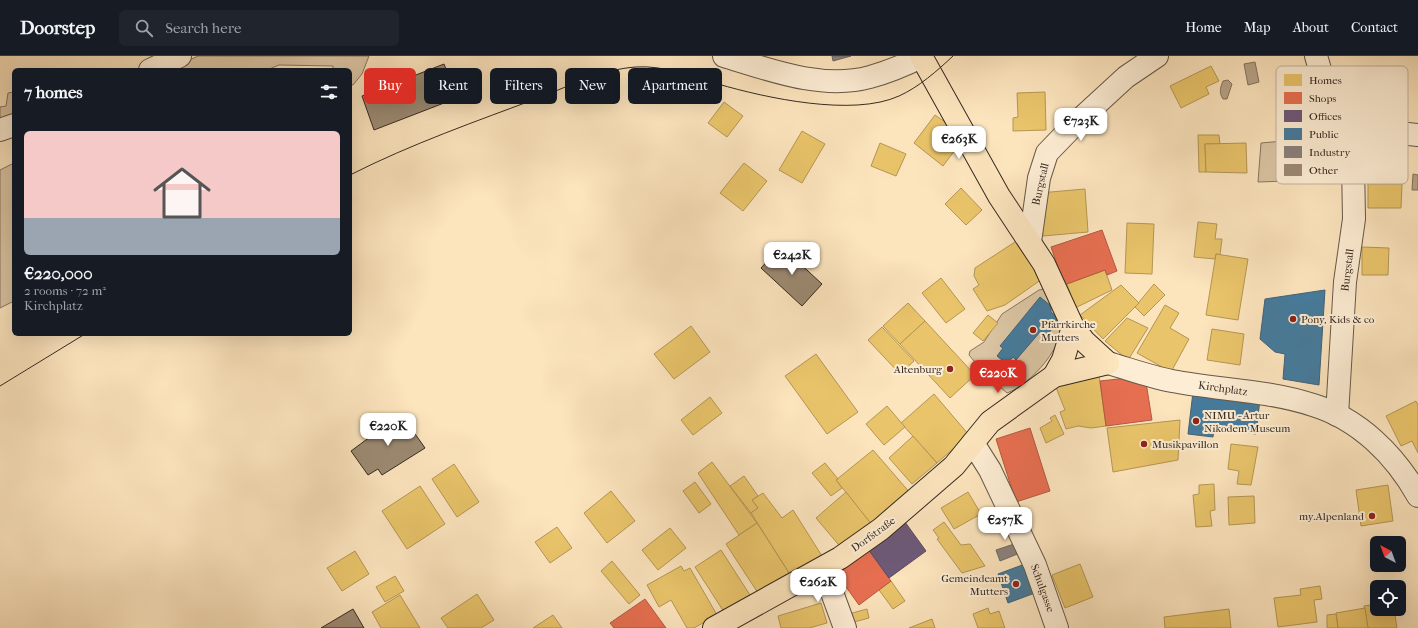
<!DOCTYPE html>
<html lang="en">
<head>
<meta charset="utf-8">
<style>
	body { margin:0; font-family:"IM FELL French Canon",serif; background:#20242c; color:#f1f3f6; height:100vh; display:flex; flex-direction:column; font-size:15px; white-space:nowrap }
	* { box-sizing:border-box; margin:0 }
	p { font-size:13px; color:#9ea1a6 }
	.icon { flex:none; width:22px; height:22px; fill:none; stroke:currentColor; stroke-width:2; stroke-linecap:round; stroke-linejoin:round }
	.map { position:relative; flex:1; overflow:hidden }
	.details { position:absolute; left:12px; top:12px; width:340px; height:268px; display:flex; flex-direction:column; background:#171b24; border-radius:6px; box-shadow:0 4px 16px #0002 }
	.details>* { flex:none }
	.guide { position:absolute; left:364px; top:12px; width:380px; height:36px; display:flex; gap:8px }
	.needle { width:26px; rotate:319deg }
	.controls { position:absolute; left:1370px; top:480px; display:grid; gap:8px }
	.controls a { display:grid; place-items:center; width:36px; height:36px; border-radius:6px; background:#171b24; box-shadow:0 4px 16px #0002; font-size:20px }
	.price { position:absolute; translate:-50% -34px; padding:0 9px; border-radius:8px; background:#fff; color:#222; font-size:13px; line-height:26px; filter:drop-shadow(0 1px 2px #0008) }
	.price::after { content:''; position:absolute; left:50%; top:24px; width:12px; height:9px; margin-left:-6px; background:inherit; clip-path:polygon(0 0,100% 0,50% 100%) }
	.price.on { background:#d93025; color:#fff }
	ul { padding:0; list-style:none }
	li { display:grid; align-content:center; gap:8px; height:212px; padding:0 12px }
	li+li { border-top:1px solid #363941 }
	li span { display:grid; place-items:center; height:124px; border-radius:6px; color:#555 }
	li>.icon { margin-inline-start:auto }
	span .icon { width:72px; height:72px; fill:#fffc; stroke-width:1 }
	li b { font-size:17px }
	h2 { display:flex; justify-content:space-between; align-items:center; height:48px; padding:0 12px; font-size:17px }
	.pill { padding:0 14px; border-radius:6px; background:#171b24; box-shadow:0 4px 16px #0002; font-size:14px; line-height:36px }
	.pill.on { background:#d93025; color:#fff }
	header { display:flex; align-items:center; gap:24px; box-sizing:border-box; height:56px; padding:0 20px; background:#171b24; border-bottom:1px solid #363941 }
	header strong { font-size:19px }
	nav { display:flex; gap:22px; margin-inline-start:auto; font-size:14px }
	.search { width:280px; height:36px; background:#20242c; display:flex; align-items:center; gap:10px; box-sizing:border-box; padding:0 14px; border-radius:6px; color:#9ea1a6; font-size:15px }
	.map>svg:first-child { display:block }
	.green { fill:#dac4a2; stroke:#877661 }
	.water { fill:#b8a488; stroke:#83735e }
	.homes { fill:#e9c46a; stroke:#b39654 }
	.shops { fill:#e76f51; stroke:#b15a42 }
	.offices { fill:#6d597a; stroke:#5c4b5f }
	.public { fill:#457b9d; stroke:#406278 }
	.industry { fill:#8a817c; stroke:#706760 }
	.building { fill:#9c8a72; stroke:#342920 }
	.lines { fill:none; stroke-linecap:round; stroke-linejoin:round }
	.minor-casing { stroke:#665847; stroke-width:24 }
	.major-casing { stroke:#342920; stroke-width:24 }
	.minor { stroke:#fdedd4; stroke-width:22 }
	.major { stroke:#fce4bd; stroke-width:22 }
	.tram { stroke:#342920; stroke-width:1 }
	.poi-dot { fill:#8f2418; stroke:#fdedd4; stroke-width:1.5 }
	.labels { text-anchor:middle; stroke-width:4; stroke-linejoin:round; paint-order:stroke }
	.street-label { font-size:11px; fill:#342920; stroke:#fdedd4 }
	.poi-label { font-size:11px; fill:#342920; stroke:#fdedd4; text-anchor:start }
	.key { fill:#fdedd4; stroke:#c1b29e; stroke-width:1 }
	.key-label { font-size:11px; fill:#342920 }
</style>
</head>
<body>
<header>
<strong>Doorstep</strong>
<div class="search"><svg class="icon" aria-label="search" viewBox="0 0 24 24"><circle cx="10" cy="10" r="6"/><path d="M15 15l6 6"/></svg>Search here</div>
<nav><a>Home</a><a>Map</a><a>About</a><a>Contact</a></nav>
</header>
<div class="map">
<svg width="1418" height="572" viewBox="0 0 1418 572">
	<rect width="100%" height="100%" fill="#fce4bd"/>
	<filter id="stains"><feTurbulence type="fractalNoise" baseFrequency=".005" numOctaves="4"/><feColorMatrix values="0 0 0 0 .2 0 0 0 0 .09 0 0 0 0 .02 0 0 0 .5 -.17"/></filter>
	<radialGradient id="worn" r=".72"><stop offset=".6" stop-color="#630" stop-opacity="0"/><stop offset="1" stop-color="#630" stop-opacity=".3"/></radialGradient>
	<g class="green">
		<polygon points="198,0 369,0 362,18 353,29 350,28 350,14 333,14 333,10 279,9 267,14 168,14"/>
		<polygon points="14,36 14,60 0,63 0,51 6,50 8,37"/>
		<polygon points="1340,80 1347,123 1258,126 1261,87"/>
		<polygon points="14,107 14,245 0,252 0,114"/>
		<path d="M1048,232C1052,241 1059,251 1061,261C1068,288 1030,329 1007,337L985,318L969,299L970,295L984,286L1002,258L1039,234Z"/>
	</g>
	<g class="water">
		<polygon points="1255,6 1259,26 1248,29 1244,8"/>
		<path d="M1228,24L1232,28L1227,43H1223C1219,37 1220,32 1223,25Z"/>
		<polygon points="1413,118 1418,119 1418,134 1412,134"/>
	</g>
	<g class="homes">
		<polygon points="1211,10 1219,25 1206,31 1209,38 1181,52 1170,30"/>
		<polygon points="1045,36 1046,74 1013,75 1013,62 1018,61 1017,37"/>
		<polygon points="724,46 743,60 727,81 708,67"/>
		<polygon points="935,59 952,71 949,77 961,86 943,110 914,87"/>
		<polygon points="802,75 825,88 802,127 779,114"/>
		<polygon points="1198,79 1219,79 1220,88 1205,88 1206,116 1199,116"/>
		<polygon points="880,87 906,98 896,120 871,110"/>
		<polygon points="1246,87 1247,117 1206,116 1205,88"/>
		<polygon points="744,107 767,125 743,155 720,137"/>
		<polygon points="1368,128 1402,128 1401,152 1368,152"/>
		<polygon points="961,132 982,154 966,169 945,148"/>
		<polygon points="1085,133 1088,176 1043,180 1039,137"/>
		<polygon points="1198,166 1217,168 1215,183 1222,183 1220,199 1216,198 1215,203 1194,201"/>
		<polygon points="1127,167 1154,168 1152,218 1125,217"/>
		<polygon points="1018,184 1045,221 1005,249 987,255 973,233 979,229 974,220 975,212"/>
		<polygon points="1362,191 1389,192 1388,219 1362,219"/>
		<polygon points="1216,198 1248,203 1238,264 1206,259"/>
		<polygon points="1105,214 1112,234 1075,252 1067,228"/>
		<polygon points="941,222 965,253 946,267 922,237"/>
		<polygon points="1154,228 1165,239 1144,260 1135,251"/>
		<polygon points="1121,229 1139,247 1103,283 1080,259"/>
		<polygon points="908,247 925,265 900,288 883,270"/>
		<polygon points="1165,249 1179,257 1170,272 1189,283 1171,316 1137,297"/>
		<polygon points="988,259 998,267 983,285 973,277"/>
		<polygon points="1127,262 1148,272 1128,304 1105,285"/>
		<polygon points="925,265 975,319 950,342 900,288"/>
		<polygon points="691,270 710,296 674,323 654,298"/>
		<polygon points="882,271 914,305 900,318 868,284"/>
		<polygon points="1212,273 1244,278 1240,309 1207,304"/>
		<polygon points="816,298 858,356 827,378 785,320"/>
		<polygon points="1098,312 1106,370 1091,372 1078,370 1066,373 1060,356 1065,354 1055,329"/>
		<polygon points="934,338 969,379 937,407 901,367"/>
		<polygon points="710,341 722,357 693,379 681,364"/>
		<polygon points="1416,345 1418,349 1418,397 1412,385 1401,390 1386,360"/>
		<polygon points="887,350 905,371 884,389 866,368"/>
		<polygon points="1055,359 1064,378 1046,387 1040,372 1052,365 1050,362"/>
		<polygon points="1180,364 1178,404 1113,416 1107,372"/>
		<polygon points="913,380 937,407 912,428 889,402"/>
		<polygon points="1231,388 1258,391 1251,429 1237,428 1239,415 1228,413"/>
		<polygon points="873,394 911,438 872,469 836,424"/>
		<polygon points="712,406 757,467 739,479 698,417"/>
		<polygon points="825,407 838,423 836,424 842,432 831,440 812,417"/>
		<polygon points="454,408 479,446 457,461 432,423"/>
		<polygon points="744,420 758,440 752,444 758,452 751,457 730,430"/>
		<polygon points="695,426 711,448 699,457 683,435"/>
		<polygon points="1214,428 1215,454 1210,455 1212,470 1196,471 1193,439 1199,438 1199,429"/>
		<polygon points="1388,429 1393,465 1361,470 1356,434"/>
		<polygon points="420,430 445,468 407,493 382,455"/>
		<polygon points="611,435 635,465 607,487 584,457"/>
		<polygon points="846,436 872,469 843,494 816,462"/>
		<polygon points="968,436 981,458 954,473 941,452"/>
		<polygon points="763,437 782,462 793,454 822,500 791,520 751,457 758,452 752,444"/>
		<polygon points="1254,440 1255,467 1229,469 1228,441"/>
		<polygon points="944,466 961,489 970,488 985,510 962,517 937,483 939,482 933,474"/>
		<polygon points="757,467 789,517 758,537 726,488"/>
		<polygon points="557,471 572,492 550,507 535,486"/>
		<polygon points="670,472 686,492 658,514 642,494"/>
		<polygon points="721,494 750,539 724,556 695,511"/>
		<polygon points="355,495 369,518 342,535 327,512"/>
		<polygon points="612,505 640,539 629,548 601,515"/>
		<polygon points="1080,508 1093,541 1065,552 1052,519"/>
		<polygon points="681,510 684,515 690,512 717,559 694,572 687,572 671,544 659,551 647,529"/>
		<polygon points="395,520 404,535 385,546 376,531"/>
		<polygon points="891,525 905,545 893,553 879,534"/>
		<polygon points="1320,530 1322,543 1314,544 1317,566 1278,571 1274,542 1301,539 1300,533"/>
		<polygon points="477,538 494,564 481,572 448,572 441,562"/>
		<polygon points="400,539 420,572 381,572 372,556"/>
		<polygon points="821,547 827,567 809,572 781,572 778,560"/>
		<polygon points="1377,548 1377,553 1394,553 1397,572 1368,572 1364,550"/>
		<polygon points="988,552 990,558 999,555 1005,572 978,572 973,558"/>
		<polygon points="1365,552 1368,572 1338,572 1336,557"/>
		<polygon points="867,553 869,562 854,566 852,557"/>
		<polygon points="1229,553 1231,572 1165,572 1164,561"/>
		<polygon points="1336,558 1338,572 1327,572 1327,559"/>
		<polygon points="553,559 562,572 533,572"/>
		<polygon points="932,563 935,572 909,572"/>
	</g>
	<g class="shops">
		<polygon points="1102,174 1117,215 1107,219 1105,214 1064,229 1051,191"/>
		<polygon points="1145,320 1152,364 1106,370 1100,325"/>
		<polygon points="1030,372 1050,435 1016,446 996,383"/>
		<polygon points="868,493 891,525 859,549 836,517"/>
		<polygon points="645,543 666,572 614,572 610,567"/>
	</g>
	<polygon class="offices" points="905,466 926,495 889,522 868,493"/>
	<g class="public">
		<polygon points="1325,234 1319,329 1283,323 1285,298 1275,296 1260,283 1265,243"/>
		<polygon points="1040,241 1051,250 1051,256 1059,263 1046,281 1040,276 1016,304 1013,301 1007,308 997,300 1003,292 1000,290"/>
		<polygon points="1193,336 1260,343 1256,378 1239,376 1239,373 1219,370 1218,374 1214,373 1213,381 1188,378"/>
		<polygon points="1025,508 1035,537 1008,547 998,518"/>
	</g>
	<g class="industry">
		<polygon points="832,0 851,0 833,5"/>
		<polygon points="1017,487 1020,497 1000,505 996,494"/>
	</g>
	<g class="building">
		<polygon points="444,8 457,42 374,74 362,40"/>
		<polygon points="781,190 822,228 802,250 761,212"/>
		<polygon points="401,358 425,392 382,419 378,413 368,419 351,395"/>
		<polygon points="353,553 364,572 321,572"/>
	</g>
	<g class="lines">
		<g class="minor-casing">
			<g id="minor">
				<path d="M724,0C770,14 822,34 870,21C888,16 905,9 921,1"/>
				<polyline points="1316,0 1332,54 1344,71 1353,107 1354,163 1345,226 1337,359"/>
				<polyline points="150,14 180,0"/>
				<polyline points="1344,71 1418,79"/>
				<polyline points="0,74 14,69"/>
				<polyline points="1030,186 1039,122 1047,97 1077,66 1126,21 1157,0"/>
				<path d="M1108,307C1129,313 1150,321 1172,325C1219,334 1267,334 1313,349C1359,363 1395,399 1418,440"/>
				<polyline points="973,387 990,414 1035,509 1057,572"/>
				<polyline points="823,512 845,572"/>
			</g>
		</g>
		<g class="major-casing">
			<g id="major">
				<polyline points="921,0 999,140 1044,208 1073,271 1084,285 1108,307"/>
				<polyline points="1054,320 1063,304 1073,271"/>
				<polyline points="714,572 840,502 881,473 954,410 990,366 1054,320 1108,307"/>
			</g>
		</g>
		<use href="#minor" class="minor"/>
		<use href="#major" class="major"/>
		<g class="tram">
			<path d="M350,119C411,88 477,65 541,41C571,29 604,13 636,11C664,9 692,21 718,28C766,42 853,61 899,40C919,31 937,15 953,0"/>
			<polyline points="0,330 85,278"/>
		</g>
	</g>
	<g class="poi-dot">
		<circle cx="1293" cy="263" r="4"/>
		<circle cx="1033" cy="274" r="4"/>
		<circle cx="950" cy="313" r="4"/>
		<circle cx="1196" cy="365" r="4"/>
		<circle cx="1144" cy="388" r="4"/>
		<circle cx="1372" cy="460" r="4"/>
		<circle cx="1016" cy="528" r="4"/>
	</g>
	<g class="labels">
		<g class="street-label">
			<text transform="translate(1040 128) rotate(-77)" y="4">Burgstall</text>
			<text transform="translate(1347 214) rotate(-83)" y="4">Burgstall</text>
			<text transform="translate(1223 332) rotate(8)" y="4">Kirchplatz</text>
			<text transform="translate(873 478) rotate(-36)" y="4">Dorfstraße</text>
			<text transform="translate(1043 532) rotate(70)" y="4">Schulgasse</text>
		</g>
		<g class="poi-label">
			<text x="1301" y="267">Pony, Kids &amp; co</text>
			<text x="1041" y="272">Pfarrkirche<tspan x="1041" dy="13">Mutters</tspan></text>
			<text x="942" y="317" text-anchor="end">Altenburg</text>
			<text x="1204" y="363">NIMU - Artur<tspan x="1204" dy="13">Nikodem Museum</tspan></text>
			<text x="1152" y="392">Musikpavillon</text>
			<text x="1364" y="464" text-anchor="end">my.Alpenland</text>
			<text x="1008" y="526" text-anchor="end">Gemeindeamt<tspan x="1008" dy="13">Mutters</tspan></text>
		</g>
	</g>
	<rect x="1276" y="10" width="132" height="118" rx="6" class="key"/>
	<rect x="1284" y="18" width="18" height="12" fill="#e9c46a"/>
	<rect x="1284" y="36" width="18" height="12" fill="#e76f51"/>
	<rect x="1284" y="54" width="18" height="12" fill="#6d597a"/>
	<rect x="1284" y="72" width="18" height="12" fill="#457b9d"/>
	<rect x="1284" y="90" width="18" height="12" fill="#8a817c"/>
	<rect x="1284" y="108" width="18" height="12" fill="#9c8a72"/>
	<g class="key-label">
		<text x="1309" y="28">Homes</text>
		<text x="1309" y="46">Shops</text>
		<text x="1309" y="64">Offices</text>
		<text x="1309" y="82">Public</text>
		<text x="1309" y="100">Industry</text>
		<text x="1309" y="118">Other</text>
	</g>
	<rect width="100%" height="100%" filter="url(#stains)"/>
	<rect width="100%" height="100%" fill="url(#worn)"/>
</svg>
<div class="controls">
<a><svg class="needle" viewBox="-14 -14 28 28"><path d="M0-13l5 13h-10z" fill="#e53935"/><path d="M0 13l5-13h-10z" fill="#9ea1a6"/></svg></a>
<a><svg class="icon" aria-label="locate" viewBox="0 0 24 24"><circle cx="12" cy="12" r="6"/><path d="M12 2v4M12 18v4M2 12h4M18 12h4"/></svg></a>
</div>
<b class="price" style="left:1081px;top:86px">€723K</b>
<b class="price" style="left:959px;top:104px">€263K</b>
<b class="price" style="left:792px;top:220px">€242K</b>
<b class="price on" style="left:998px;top:338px">€220K</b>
<b class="price" style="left:388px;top:391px">€220K</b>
<b class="price" style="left:1005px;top:485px">€257K</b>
<b class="price" style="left:818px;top:547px">€262K</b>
<div class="guide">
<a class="pill on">Buy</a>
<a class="pill">Rent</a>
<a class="pill">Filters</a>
<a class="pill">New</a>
<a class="pill">Apartment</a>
</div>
<section class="details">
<h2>7 homes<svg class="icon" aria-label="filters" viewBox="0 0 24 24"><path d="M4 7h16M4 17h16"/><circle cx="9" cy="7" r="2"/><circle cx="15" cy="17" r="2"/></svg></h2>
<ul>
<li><span style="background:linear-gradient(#f6c9c9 70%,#9aa5b1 0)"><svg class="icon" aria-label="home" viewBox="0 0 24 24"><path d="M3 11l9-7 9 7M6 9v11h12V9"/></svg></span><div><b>€220,000</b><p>2 rooms · 72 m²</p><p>Kirchplatz</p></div></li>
</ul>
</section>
</div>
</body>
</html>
